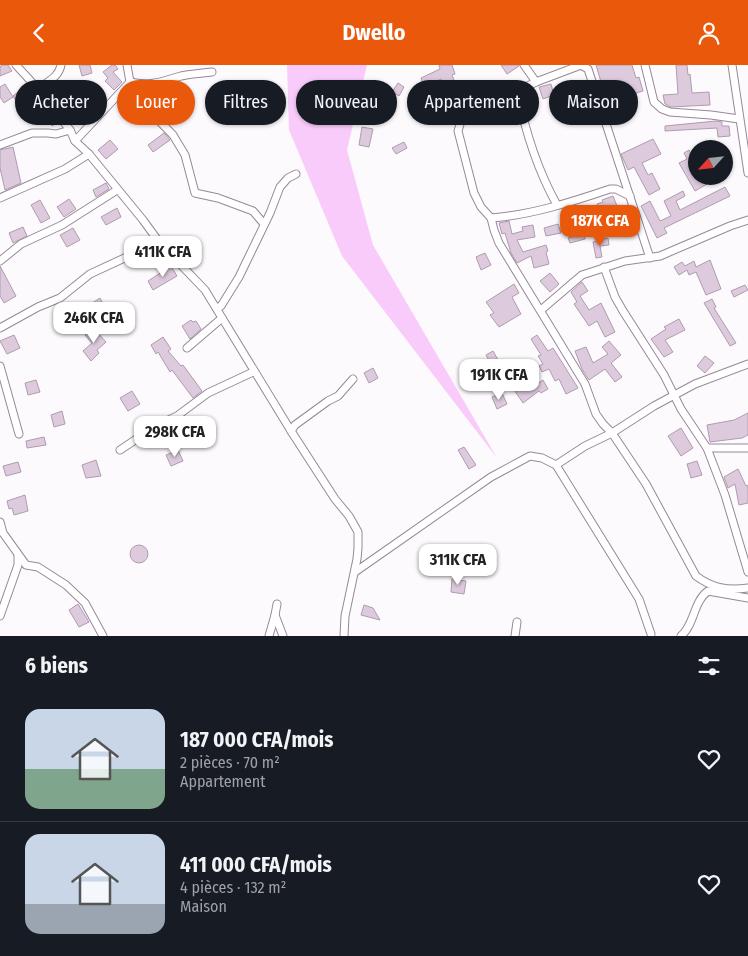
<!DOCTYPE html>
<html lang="fr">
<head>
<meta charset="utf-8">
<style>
	body { margin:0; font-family:"Fira Sans Condensed",sans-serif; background:#242831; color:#f1f3f6; height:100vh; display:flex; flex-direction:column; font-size:19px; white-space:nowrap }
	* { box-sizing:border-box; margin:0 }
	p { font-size:16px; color:#9ea1a6 }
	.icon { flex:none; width:28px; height:28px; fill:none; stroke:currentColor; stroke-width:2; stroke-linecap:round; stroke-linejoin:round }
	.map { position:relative; height:571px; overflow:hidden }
	.details { display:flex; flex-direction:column; background:#171b24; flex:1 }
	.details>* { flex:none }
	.hud { position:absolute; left:15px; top:15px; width:719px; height:45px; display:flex; gap:10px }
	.needle { width:32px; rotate:243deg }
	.buttons { position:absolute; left:688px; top:75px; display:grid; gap:10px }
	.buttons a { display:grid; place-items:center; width:45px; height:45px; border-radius:50%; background:#171b24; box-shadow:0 1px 4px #0004; font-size:25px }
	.price { position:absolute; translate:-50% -42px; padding:0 11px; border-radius:10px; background:#fff; color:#222; font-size:16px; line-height:32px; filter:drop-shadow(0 1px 2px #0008) }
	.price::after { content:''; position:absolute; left:50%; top:30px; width:15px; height:11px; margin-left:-8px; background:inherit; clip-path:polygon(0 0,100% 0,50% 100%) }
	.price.selected { background:#ea580c; color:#fff }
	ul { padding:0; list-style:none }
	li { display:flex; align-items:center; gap:15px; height:125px; padding:0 25px }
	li+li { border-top:1px solid #363941 }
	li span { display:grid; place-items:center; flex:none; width:140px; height:100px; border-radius:15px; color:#555 }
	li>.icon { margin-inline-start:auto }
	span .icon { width:60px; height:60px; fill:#fffc; stroke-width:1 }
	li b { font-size:21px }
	h2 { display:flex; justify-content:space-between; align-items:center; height:60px; padding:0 25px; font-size:21px }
	.tag { padding:0 18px; border-radius:22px; background:#171b24; box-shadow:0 1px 4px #0004; font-size:18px; line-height:45px }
	.tag.selected { background:#ea580c; color:#fff }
	header { display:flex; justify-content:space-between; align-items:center; height:65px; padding:0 25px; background:#ea580c; color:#fff; font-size:22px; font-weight:700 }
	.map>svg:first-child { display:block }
	.green { fill:#f9cbfb }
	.building { fill:#ddcadd; stroke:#ae9caf }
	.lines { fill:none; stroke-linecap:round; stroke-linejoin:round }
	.street-casing { stroke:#988799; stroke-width:9 }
	.street { stroke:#fff; stroke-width:7 }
</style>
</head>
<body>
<header><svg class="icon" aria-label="back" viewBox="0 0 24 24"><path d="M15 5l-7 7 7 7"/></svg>Dwello<svg class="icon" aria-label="person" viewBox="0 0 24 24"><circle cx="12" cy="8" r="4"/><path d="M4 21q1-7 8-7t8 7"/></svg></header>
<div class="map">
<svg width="748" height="571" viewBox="0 0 748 571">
	<rect width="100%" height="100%" fill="#fdfafe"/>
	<polygon class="green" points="287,0 367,0 347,85 373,180 497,393 342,191 289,65"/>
	<g class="building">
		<polygon points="2,0 8,0 12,6 0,11 0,2"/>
		<polygon points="79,0 90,0 92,8 82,11"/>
		<polygon points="112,0 115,0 118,4 113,7 122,17 114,25 105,16 108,13 103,7"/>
		<polygon points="439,0 452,0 455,9 452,10 460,31 449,35 441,14 424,22 421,13 440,4"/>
		<polygon points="501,0 519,0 519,1 507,9"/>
		<polygon points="596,0 632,0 636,13 639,12 643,26 636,28 637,32 624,36 622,29 606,32 603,16 601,17"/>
		<polygon points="676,0 687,0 688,10 690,9 692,28 709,27 710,40 671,42 665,39 663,30 678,29"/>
		<polygon points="68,16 76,27 65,35 57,25"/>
		<polygon points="398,18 404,22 399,31 392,27"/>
		<polygon points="5,19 13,32 4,38 0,32 0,22"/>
		<polygon points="551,19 554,30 543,34 539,22"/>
		<polygon points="578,25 582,40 565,45 561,30"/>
		<polygon points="18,27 25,38 20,42 13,31"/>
		<polygon points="83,35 92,44 83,54 74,45"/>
		<polygon points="514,35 517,49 509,50 505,38"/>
		<polygon points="46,43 57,58 52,61 43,45"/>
		<polygon points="716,56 722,57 722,61 729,61 730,71 718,72 717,63 665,66 665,61"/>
		<polygon points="362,62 373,64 369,82 359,80"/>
		<polygon points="164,68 170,75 153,87 148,80"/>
		<polygon points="653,74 661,89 642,98 648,110 652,108 660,124 649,130 634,102 628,105 621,89"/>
		<polygon points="110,75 118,84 106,94 98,85"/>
		<polygon points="404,77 407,83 396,89 392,83"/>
		<polygon points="13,82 21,118 5,125 0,103 0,85"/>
		<polygon points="689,85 696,99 696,111 703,111 707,119 695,126 679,98 687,94 684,88"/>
		<polygon points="106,118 109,124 96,132 93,125"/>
		<polygon points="725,122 730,131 664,163 667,168 657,173 641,141 650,136 660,156 671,151 664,136 683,126 685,131 676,136 680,145"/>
		<polygon points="613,131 619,146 607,151 608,154 602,156 602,154 588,158 586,152 600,148 597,139 603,137 602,135"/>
		<polygon points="69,134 76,144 64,152 57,142"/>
		<polygon points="40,135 50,153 41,158 31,140"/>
		<polygon points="575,141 579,156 568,160 565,146"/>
		<polygon points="117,143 121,152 106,160 101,152"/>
		<polygon points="509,156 512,169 523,166 522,162 533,160 535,172 517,175 523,187 546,180 548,186 546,187 549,199 534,203 531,191 517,198 511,188 505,168 502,169 499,158"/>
		<polygon points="558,159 561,168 546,171 544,163"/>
		<polygon points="23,162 27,171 13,178 9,168"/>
		<polygon points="73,163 80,175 67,182 60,170"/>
		<polygon points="584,168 585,174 570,178 568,173"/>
		<polygon points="608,173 609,180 600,181 602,192 596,193 593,177"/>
		<polygon points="485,188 491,200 481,205 476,192"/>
		<polygon points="710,195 721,224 706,230 696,207 689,210 687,205 679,210 674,202 682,197 685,201 694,196 696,202"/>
		<polygon points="0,201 16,231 4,238 0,231"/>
		<polygon points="171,201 177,211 153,225 148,216"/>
		<polygon points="550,208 559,219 550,227 540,216"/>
		<polygon points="582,217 588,226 580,231 589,245 601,238 615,267 605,272 597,256 589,261 574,239 577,237 571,227"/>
		<polygon points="514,219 519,228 512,232 521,249 499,262 490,250 494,248 486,237"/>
		<polygon points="745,220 748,225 734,232 731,226"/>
		<polygon points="100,233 107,246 91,256 83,244"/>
		<polygon points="712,234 716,242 714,243 736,278 730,281 704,238"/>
		<polygon points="679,254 685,265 665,275 673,287 664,292 651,274 666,264 664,262"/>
		<polygon points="191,255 193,257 196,256 201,264 190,274 182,261"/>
		<polygon points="92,262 106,277 97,285 99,288 91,296 83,286 92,278 85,270"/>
		<polygon points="14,270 20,283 7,289 0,276"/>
		<polygon points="537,270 548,286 553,283 578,323 566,329 559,314 555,316 549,304 542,307 539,301 543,299 538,291 541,290 531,274"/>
		<polygon points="163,272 171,284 168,286 181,301 183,300 202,326 193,333 172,305 170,307 158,287 156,289 151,280"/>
		<polygon points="609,276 621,290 611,298 622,312 615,317 605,304 589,315 582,304 575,286 586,282 593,298 608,289 602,282"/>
		<polygon points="493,286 501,300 494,305 486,290"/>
		<polygon points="705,291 714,298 705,308 697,301"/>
		<polygon points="373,303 378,313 369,318 364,308"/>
		<polygon points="510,306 522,324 525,322 527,325 543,315 548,324 541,328 539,326 523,338 504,310"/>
		<polygon points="36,315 40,327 28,330 25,318"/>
		<polygon points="132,326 140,339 128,346 120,333"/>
		<polygon points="502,328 507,339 497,344 492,332"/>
		<polygon points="62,346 65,359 54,362 51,350"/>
		<polygon points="748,348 748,370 742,373 710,377 707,360 734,355"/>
		<polygon points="681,363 693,383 681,391 668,371"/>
		<polygon points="44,372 46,380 27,383 26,376"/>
		<polygon points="464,382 476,400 469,404 458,385"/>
		<polygon points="178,385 183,396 171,401 166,390"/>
		<polygon points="96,395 101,411 86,413 82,400"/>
		<polygon points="697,396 702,410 691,413 687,399"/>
		<polygon points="18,397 21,407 6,411 3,401"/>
		<polygon points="738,404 746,421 748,420 748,438 739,440 735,419 728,423 724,412"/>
		<polygon points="25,430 28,446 14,450 12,443 9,444 7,436"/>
		<circle cx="139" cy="489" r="9"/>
		<polygon points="452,514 466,516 464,529 451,527"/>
		<polygon points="78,539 89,557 79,562 69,545"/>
		<polygon points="364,540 373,543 380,555 361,550"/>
	</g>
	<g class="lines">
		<g class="street-casing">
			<g id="street">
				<polyline points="16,0 38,24 70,65 75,76 89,89 143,155 159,177 205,225 291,366 335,434 349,451 358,467 358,483 357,494 345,551 344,571"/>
				<polyline points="524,0 536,17 581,0 588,4 650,193"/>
				<polyline points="645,0 654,37 662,44 670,47 711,50 739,54"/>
				<polyline points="732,0 748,108"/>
				<path d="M130,17C151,22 162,16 181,11C191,9 202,8 212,7"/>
				<path d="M536,17L481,44L461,56L458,66L474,128L481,142L491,153L494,165L499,178L585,319L596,349L603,359L612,368L646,419L696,511C712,523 728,526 748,523"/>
				<polyline points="125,23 137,33 173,70 185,90 195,128 218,133 253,146 264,159"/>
				<path d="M38,24C47,17 59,12 61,0"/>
				<path d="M517,25C525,66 537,104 557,140"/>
				<polyline points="75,76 130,17 127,0"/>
				<polyline points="0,80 32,68 48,68 56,69 70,65"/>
				<polyline points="0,133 65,104 89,89"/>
				<path d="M491,153C531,150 572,137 610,124H616L630,131"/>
				<polyline points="0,196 21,179 62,160 117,125"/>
				<polyline points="604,202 615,232 623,246 664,310 681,344 707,383 725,430 748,507"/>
				<polyline points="217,243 221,241 239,212 270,148 280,122 288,113 296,109"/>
				<polyline points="541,245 582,210 625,196 660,191 730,161 748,155"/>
				<polyline points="0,263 38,242 60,233 90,209 159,177"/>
				<polyline points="187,283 222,253"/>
				<polyline points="0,301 19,369"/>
				<polyline points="291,366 295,360 328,336 338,331 353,314"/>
				<polyline points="707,383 748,383"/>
				<polyline points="120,385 156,361 177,351 208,328 253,307"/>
				<polyline points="0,457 3,468 26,500 38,502 66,520 85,538 103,571"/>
				<polyline points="355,507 491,412 530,391 542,393 556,400"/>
				<polyline points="277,539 275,550 283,571"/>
				<polyline points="0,551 18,500 18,491"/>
				<polyline points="651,569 639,534 556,400 585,381 612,368 654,341 695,319 748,299"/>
				<polyline points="269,571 275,550"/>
				<polyline points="515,571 517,557"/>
				<path d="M681,571C695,559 693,537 708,526L748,533"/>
			</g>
		</g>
		<use href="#street" class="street"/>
	</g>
</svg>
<div class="buttons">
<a><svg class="needle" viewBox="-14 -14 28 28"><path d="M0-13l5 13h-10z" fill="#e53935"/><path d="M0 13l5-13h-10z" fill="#9ea1a6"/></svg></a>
</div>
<b class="price selected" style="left:600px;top:182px">187K CFA</b>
<b class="price" style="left:163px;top:213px">411K CFA</b>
<b class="price" style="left:94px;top:279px">246K CFA</b>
<b class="price" style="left:499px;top:336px">191K CFA</b>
<b class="price" style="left:175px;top:393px">298K CFA</b>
<b class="price" style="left:458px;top:521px">311K CFA</b>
<div class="hud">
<a class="tag">Acheter</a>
<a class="tag selected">Louer</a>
<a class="tag">Filtres</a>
<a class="tag">Nouveau</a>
<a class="tag">Appartement</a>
<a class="tag">Maison</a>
</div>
</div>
<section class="details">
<h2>6 biens<svg class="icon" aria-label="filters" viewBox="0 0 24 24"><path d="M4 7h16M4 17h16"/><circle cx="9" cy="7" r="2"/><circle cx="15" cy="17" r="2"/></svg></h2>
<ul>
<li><span style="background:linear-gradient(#c9d6e8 60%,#7fa58c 0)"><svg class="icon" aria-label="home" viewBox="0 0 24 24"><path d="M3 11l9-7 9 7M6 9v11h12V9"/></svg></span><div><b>187 000 CFA/mois</b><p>2 pièces · 70 m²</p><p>Appartement</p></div><svg class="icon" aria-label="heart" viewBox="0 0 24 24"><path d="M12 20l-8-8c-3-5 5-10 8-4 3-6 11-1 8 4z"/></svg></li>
<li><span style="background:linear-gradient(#c9d6e8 70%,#9aa5b1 0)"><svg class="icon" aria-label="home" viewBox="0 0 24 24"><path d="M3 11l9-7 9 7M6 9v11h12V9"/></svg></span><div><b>411 000 CFA/mois</b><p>4 pièces · 132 m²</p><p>Maison</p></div><svg class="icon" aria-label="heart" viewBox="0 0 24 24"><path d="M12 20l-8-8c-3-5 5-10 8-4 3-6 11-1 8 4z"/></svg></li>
</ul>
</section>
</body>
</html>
